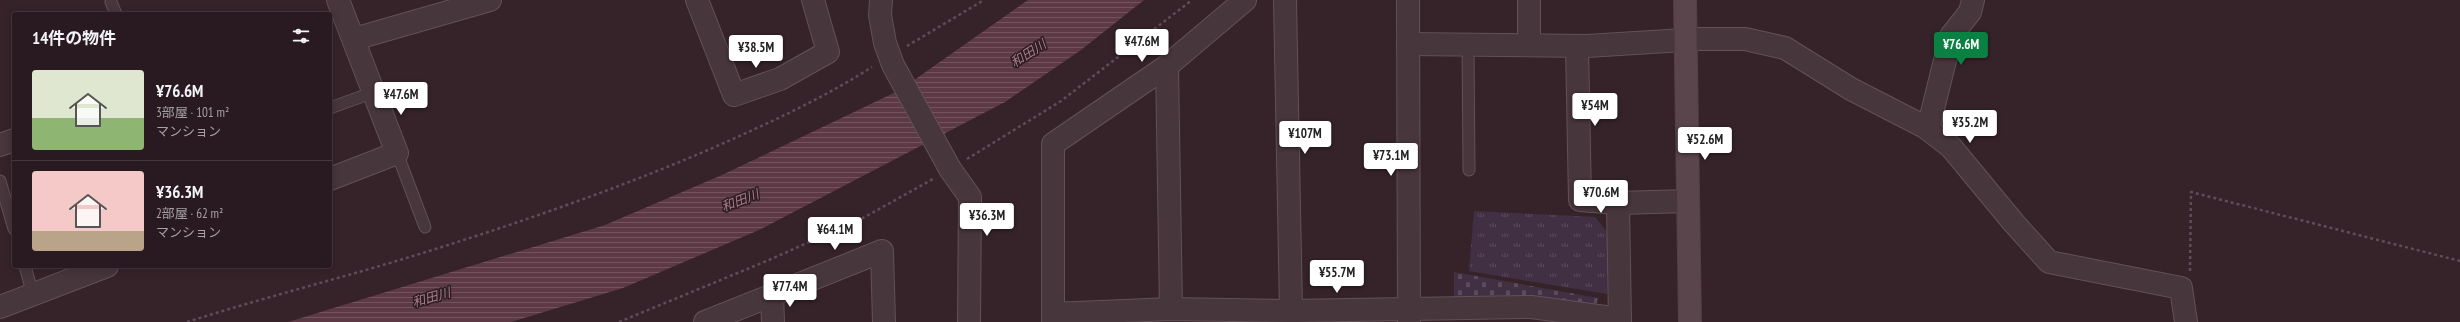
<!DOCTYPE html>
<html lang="ja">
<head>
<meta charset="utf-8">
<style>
	body { margin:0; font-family:"PT Sans Narrow","Noto Sans JP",sans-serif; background:#34272d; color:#f1f3f6; height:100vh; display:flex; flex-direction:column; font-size:15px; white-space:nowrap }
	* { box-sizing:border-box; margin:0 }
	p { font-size:13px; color:#a5a1a5 }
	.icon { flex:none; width:22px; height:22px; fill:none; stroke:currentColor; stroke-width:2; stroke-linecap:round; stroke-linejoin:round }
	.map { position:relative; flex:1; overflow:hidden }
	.sheet { position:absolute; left:12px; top:12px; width:320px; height:256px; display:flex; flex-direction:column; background:#281a20; border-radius:4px; box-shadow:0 2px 10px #0003,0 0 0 1px #44383e }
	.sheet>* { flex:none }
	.price { position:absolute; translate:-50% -34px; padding:0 9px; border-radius:4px; background:#fff; color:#222; font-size:13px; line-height:26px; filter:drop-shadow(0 1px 2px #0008) }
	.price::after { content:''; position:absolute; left:50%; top:24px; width:12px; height:9px; margin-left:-6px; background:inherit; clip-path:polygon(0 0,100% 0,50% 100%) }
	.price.on { background:#0b8043; color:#fff }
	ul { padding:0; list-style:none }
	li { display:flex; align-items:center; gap:12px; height:100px; padding:0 20px }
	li+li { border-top:1px solid #44383e }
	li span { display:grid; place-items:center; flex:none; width:112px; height:80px; border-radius:4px; color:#555 }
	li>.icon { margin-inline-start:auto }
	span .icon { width:48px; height:48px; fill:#fffc; stroke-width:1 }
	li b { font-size:17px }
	h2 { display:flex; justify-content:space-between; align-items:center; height:48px; padding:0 20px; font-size:17px }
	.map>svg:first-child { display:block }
	.grass { fill:url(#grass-tufts) }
	.cemetery { fill:url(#cemetery-stones) }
	.water { fill:url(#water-rules) }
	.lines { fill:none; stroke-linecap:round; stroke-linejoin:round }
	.lane-casing { stroke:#625157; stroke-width:13 }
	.street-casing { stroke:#625157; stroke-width:24 }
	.secondary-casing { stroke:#504045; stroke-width:24 }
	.path { stroke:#5e4c5a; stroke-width:2.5; stroke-dasharray:3 3; stroke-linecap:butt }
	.lane { stroke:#47363c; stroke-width:11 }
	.street { stroke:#47363c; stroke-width:22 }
	.secondary { stroke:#59454b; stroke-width:22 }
	.labels { text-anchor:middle; stroke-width:3; stroke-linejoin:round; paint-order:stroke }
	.water-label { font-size:13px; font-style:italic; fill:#a97c8c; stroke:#2c1c21 }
</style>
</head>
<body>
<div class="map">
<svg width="2460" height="322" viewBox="0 0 2460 322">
	<defs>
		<pattern id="grass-tufts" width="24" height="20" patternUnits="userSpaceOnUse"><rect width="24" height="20" fill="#413043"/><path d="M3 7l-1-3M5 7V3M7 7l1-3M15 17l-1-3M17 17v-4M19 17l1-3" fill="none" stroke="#5b4c5c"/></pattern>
		<pattern id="cemetery-stones" width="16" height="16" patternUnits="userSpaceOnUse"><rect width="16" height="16" fill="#413043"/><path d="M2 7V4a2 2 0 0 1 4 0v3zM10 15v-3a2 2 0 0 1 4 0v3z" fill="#5b4c5c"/></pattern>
		<pattern id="water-rules" width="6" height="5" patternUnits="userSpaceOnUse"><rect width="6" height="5" fill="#5c3945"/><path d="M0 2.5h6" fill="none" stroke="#72535e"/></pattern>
	</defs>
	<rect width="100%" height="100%" fill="#36232a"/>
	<polygon class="grass" points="1474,211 1595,217 1608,233 1607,294 1469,271"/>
	<polygon class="cemetery" points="1454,272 1598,298 1596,306 1454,300"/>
	<polygon class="water" points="1028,0 1144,0 1081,50 1005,102 759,230 623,288 511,322 288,322 605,225 722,175 900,90"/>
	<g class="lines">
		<g class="lane-casing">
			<g id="lane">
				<polyline points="111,2 116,14"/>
				<polyline points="1468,45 1469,170"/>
				<polyline points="330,108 374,92"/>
				<polyline points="397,153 425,227"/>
				<polyline points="0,181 14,229"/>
				<polyline points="25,266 33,295"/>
			</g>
		</g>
		<g class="street-casing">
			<g id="street">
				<polyline points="697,0 734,95 780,79 828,52 813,0"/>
				<polyline points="881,0 880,15 885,43 893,65 950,169 970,197 969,322"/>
				<polyline points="1285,0 1291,311"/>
				<polyline points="1408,0 1409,322"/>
				<polyline points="1529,0 1529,44"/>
				<polyline points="354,39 490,0"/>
				<polyline points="1408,44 1587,46 1700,39 1745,39 1785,48 1851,89 1925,127 1951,147 2013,222 2049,262 2181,288 2186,322"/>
				<polyline points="1577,46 1580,200 1618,203"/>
				<polyline points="1167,66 1171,309"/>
				<polyline points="1928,129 1951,36 1970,12 1973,0"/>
				<polyline points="0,145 14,140"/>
				<polyline points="330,179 397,153 338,0"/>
				<polyline points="772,295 773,322"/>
				<polyline points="0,307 107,266"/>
				<polyline points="1053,314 1171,309 1291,311 1531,307 1620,319"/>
				<polyline points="705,322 882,251 884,322"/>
				<polyline points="1053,322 1053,144 1167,66 1245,0"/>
				<polyline points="1620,322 1618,203 1688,201"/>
			</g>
		</g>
		<g class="secondary-casing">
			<polyline id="secondary" points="1685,0 1690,322"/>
		</g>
		<g class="path">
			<polyline points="907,46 984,0"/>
			<polyline points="967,159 1061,101 1192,0"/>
			<polyline points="2190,271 2191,192 2460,261"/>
			<path d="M187,322C262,298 338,279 413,256C513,225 612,191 708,150C765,125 820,100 872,67"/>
			<polyline points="619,322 769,260 863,218 933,179"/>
		</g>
		<use href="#lane" class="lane"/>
		<use href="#street" class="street"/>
		<use href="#secondary" class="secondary"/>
	</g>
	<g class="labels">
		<g class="water-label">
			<text transform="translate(1028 53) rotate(-33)" y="5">和田川</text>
			<text transform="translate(740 200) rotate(-21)" y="5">和田川</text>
			<text transform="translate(431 297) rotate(-16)" y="5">和田川</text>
		</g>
	</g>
</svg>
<b class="price" style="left:1142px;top:63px">¥47.6M</b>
<b class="price on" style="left:1961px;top:66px">¥76.6M</b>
<b class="price" style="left:756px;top:69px">¥38.5M</b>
<b class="price" style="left:401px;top:116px">¥47.6M</b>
<b class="price" style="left:1595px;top:127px">¥54M</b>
<b class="price" style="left:1970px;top:144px">¥35.2M</b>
<b class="price" style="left:1305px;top:155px">¥107M</b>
<b class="price" style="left:1705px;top:161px">¥52.6M</b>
<b class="price" style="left:1391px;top:177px">¥73.1M</b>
<b class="price" style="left:1601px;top:214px">¥70.6M</b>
<b class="price" style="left:987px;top:237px">¥36.3M</b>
<b class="price" style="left:835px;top:251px">¥64.1M</b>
<b class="price" style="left:1337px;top:294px">¥55.7M</b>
<b class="price" style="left:790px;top:308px">¥77.4M</b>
<section class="sheet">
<h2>14件の物件<svg class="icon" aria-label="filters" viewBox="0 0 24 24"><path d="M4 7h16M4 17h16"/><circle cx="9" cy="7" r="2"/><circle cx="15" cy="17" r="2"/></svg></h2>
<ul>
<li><span style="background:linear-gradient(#dfe7d0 60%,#8fb573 0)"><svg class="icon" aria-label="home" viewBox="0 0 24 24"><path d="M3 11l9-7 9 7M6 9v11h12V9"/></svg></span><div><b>¥76.6M</b><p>3部屋 · 101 m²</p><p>マンション</p></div></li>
<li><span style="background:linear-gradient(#f6c9c9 75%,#b9a48a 0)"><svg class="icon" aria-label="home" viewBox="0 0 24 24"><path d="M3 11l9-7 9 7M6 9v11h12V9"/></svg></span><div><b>¥36.3M</b><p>2部屋 · 62 m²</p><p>マンション</p></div></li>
</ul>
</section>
</div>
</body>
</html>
